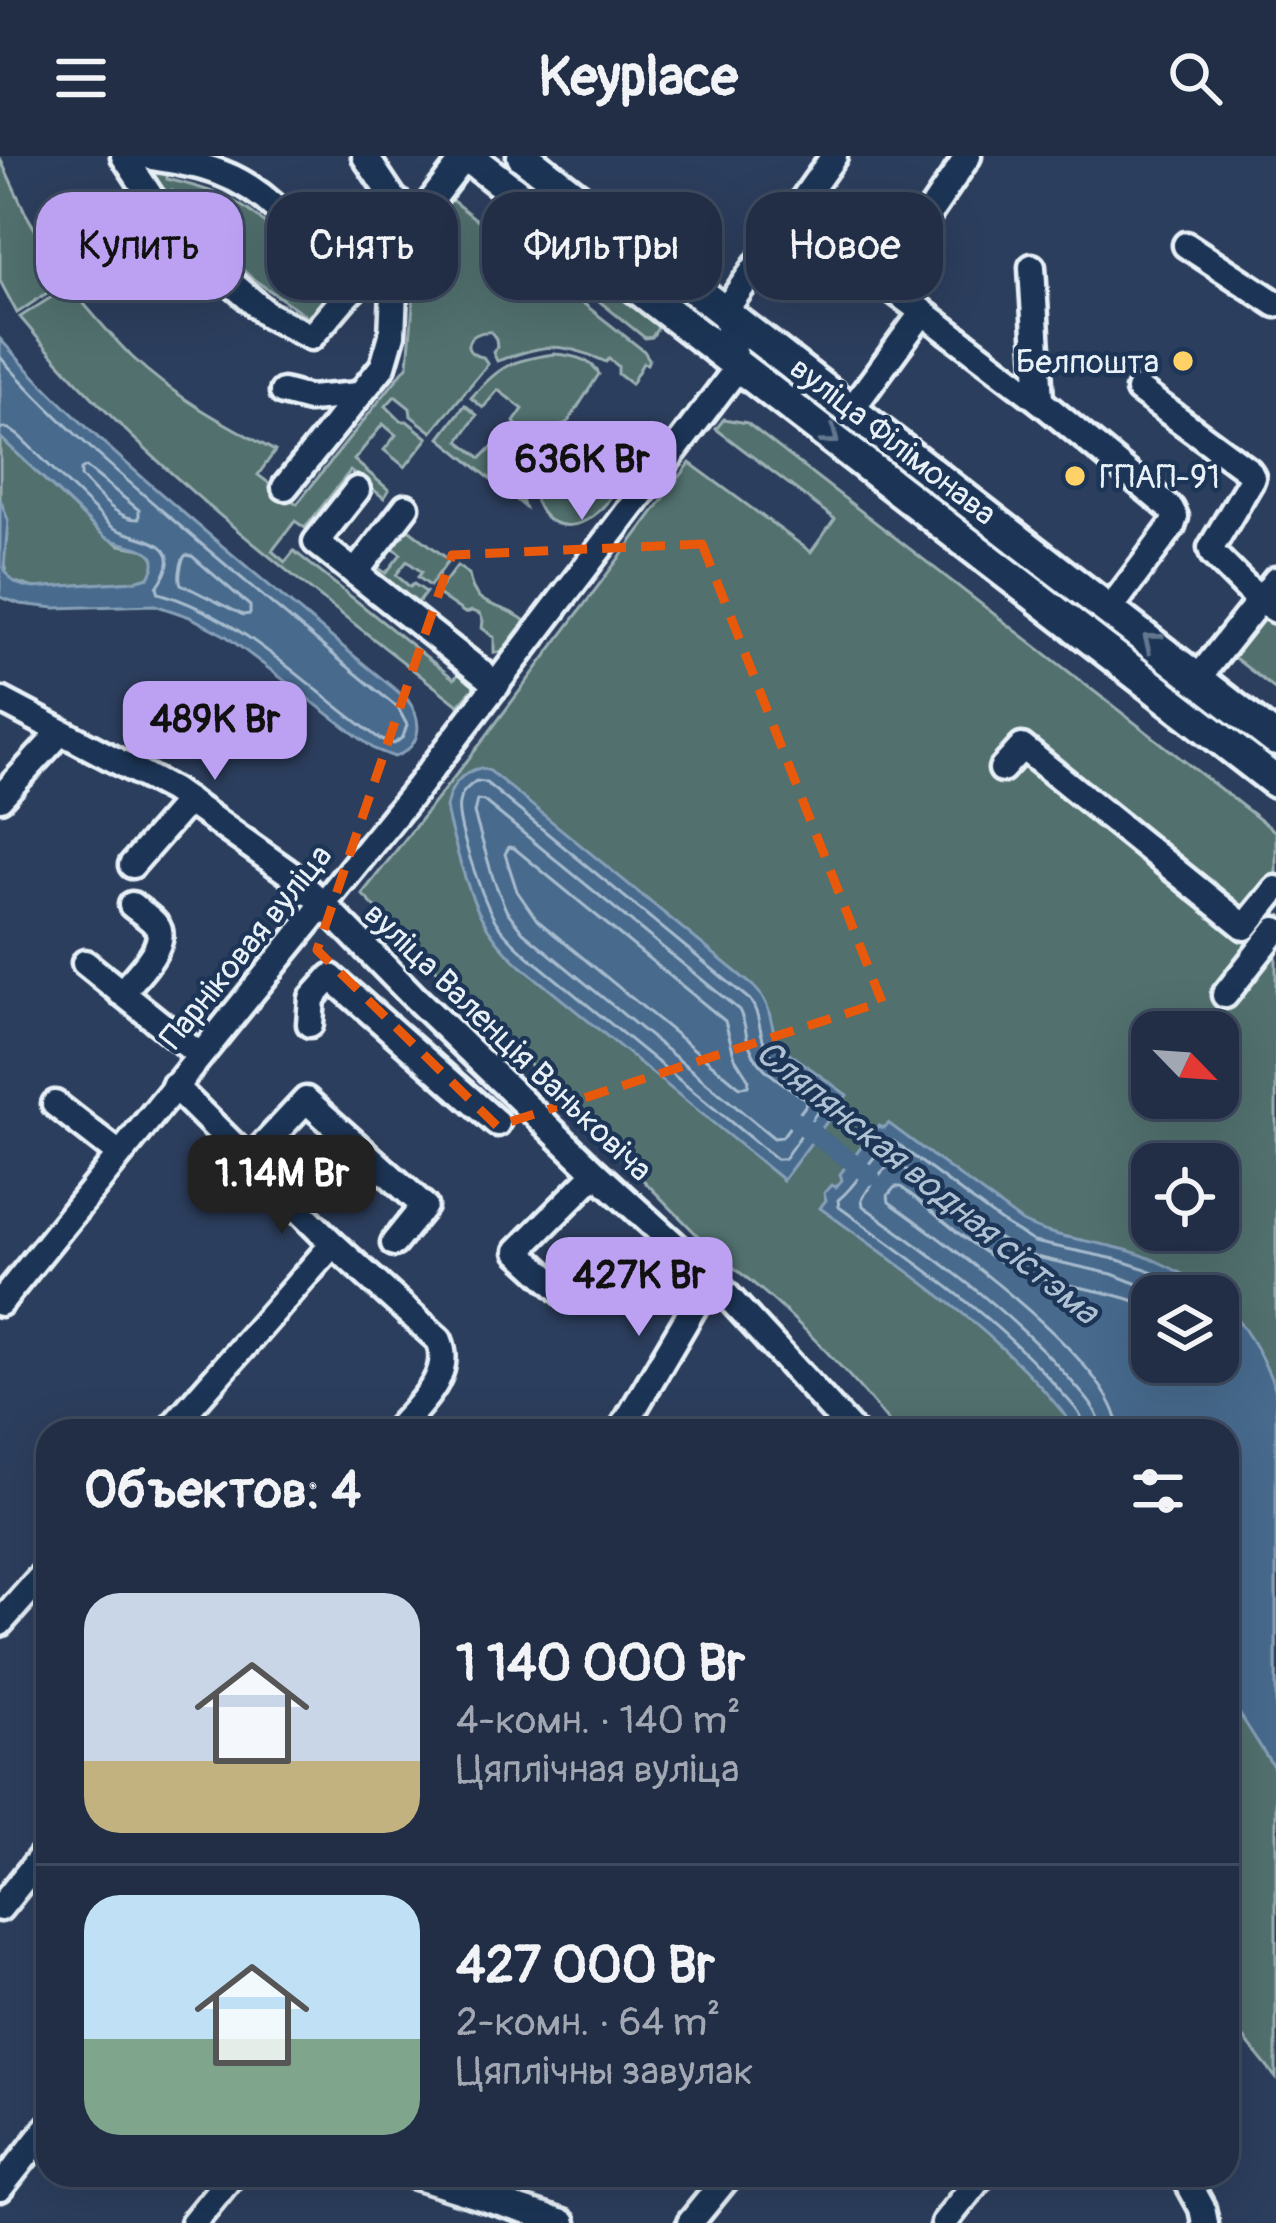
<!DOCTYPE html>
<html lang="ru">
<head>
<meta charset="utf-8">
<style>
	body { margin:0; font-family:Pangolin,sans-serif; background:#29364d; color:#f1f3f6; height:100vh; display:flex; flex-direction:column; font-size:45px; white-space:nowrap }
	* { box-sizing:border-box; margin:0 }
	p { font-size:39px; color:#a2a8b3 }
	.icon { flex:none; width:66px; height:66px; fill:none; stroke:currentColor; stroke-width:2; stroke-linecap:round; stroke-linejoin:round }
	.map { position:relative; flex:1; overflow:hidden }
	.panel { position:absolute; left:36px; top:1263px; width:1203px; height:768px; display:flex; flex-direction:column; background:#212e46; border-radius:36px; box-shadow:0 12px 48px #0002,0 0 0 3px #3e4a5f }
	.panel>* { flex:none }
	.banner { position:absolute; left:36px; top:36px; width:1206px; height:108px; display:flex; gap:24px }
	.needle { width:78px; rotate:115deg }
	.controls { position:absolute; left:1131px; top:855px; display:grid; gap:24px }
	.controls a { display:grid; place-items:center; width:108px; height:108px; border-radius:24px; background:#212e46; box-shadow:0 12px 48px #0002,0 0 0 3px #3e4a5f; font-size:60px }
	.price { position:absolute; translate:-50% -102px; padding:0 27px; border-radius:24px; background:#bca0f2; color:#111; font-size:39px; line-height:78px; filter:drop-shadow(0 3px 6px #0008) }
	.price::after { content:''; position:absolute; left:50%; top:72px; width:36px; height:27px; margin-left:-18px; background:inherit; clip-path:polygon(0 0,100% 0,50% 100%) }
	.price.active { background:#222; color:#fff }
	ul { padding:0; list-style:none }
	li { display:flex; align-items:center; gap:36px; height:300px; padding:0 48px }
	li+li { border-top:3px solid #3e4a5f }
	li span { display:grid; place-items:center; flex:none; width:336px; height:240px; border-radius:36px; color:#555 }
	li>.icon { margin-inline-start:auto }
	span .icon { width:144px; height:144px; fill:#fffc; stroke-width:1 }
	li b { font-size:51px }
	h2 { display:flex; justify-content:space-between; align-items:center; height:144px; padding:0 48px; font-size:51px }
	.pill { padding:0 42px; border-radius:36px; background:#212e46; box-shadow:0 12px 48px #0002,0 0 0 3px #3e4a5f; font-size:42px; line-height:108px }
	.pill.active { background:#bca0f2; color:#111 }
	header { display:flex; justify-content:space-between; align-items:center; height:156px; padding:0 48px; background:#212e46; font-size:54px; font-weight:800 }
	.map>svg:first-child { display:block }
	.green { fill:#516f6e; stroke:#9cb0b3; stroke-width:3; fill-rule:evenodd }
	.water { fill:#466a8d; stroke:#87a0b8; stroke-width:3 }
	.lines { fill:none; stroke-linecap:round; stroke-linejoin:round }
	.shore { stroke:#a7bbcd; stroke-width:3 }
	.canal { stroke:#466a8d; stroke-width:18 }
	.minor-casing { stroke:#e8f1f8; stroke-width:33 }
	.major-casing { stroke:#e8f1f8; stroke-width:39 }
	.minor { stroke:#1d3557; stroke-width:24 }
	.major { stroke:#1d3557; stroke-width:30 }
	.oneway { stroke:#64778f }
	.marked { fill:none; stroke:#e8590c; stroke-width:9; stroke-dasharray:24 15; stroke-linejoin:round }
	.poi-dot { fill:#ffd166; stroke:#1d3557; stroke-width:4.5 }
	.labels { text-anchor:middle; stroke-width:9; stroke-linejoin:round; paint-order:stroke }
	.poi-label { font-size:33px; fill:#e8f1f8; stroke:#1d3557; text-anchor:end }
	.street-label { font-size:33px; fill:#e8f1f8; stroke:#1d3557 }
	.water-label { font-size:36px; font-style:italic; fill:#afc2d3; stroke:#1d3557 }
</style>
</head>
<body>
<header><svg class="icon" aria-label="menu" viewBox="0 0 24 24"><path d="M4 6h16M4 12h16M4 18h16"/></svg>Keyplace<svg class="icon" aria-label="search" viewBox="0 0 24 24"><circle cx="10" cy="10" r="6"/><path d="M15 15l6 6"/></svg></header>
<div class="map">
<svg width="1276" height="2067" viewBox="0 0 1276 2067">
	<rect width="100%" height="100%" fill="#2c3e5d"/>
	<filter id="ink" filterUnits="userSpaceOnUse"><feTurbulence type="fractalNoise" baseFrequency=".00833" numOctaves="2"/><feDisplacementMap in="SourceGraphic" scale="24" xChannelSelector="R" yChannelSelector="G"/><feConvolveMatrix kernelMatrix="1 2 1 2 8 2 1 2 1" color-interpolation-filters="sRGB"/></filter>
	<g filter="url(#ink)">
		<g class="green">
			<polygon points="0,2 25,56 65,125 17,157 0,125"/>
			<path d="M151,11H167V23C248,42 273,62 310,138L322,136L324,139C325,153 311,163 299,168L304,158L253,123L230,102L172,35L161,42L148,19Z"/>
			<path d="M449,42L644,195L649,203L647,208L643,207L631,228L618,218V210L609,203L606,206C559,184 545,189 497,205L493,196L497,191L496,183L491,176C468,174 457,197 483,201L488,208L432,276L411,260L410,252L395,240L386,250L401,265H407L428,282L405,311L384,294L396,279L383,268L354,304L389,334L384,342L350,315L305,372L295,365L272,395L285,406L294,395L454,523L464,512L475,523L473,533L458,549C305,428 145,313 20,161L69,130C89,154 110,179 132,201C174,241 225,268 275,295L258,319L297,348L408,209L419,75Z"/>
			<polygon points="578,118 609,127 661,167 652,181 645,182 574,125"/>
			<path d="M554,198C570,199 592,203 599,218L568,266L558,271L533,297L512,280L518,271L514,266L523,253L498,234L483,252L471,242C499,210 511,204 554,198Z"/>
			<path d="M465,249L477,259L459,285L481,302L492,291L499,296L508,288L531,306C523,320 518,334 524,350L440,282Z"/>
			<path d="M724,263L747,267L1276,676V1922L1227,1861V1275H896C843,1209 786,1149 717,1099L362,738L481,587L690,307L811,396L835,363L716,273ZM1152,876H1218V942H1152ZM1152,1008H1218V1074H1152ZM1152,1140H1218V1206H1152Z"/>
			<path d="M581,273C659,274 607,387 555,367C546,364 540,355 536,346C525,315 555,284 581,273Z"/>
			<polygon points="0,281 98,375 120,389 147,394 155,403 155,410 149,421 135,425 34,432 12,425 7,419 3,405 8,373 0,343"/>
			<polygon points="402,368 449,404 430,430 418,421 422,416 407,405 396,419 410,431 414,428 426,436 417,448 370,411 372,408 386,417 401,398 387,387"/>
			<path d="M457,410L469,418C474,456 502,445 525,465L501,496L494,497V481L482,472L483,465L480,458L472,455L465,457L436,437Z"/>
			<polygon points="1255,459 1276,461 1274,484 1276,486 1276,534 1227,496"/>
		</g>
		<g class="water">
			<path d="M0,183C58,248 115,298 180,354C255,418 330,481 407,543C424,565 422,591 394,601L374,593L226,480L190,461L155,449L55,452L20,448L0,441V343L8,364L4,412C10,426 19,430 34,432L135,425L149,421C169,388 126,393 105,381L0,281Z"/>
			<path d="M481,612L490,615L752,829C776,851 766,867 781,891L847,939L783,1024L521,810C483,776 472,747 458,699C454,683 448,667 446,651C450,631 460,616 481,612Z"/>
			<path d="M888,967L1022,1066C1052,1081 1082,1083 1114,1091C1152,1099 1185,1118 1217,1140H1152V1206H1218V1141C1245,1169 1262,1198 1276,1235V1615L1227,1538V1275H1077C1009,1182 912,1118 820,1052L826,1044L824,1037L831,1029L836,1031L842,1024L840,1018L847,1009L853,1010L858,1004L856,998L862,990L868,992L874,984L871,979L878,970L884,972Z"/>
		</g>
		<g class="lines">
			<g class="shore">
				<path d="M0,201C51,259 108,308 166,358C243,424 320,488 398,552L407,569L403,581L394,588L380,583C309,533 245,462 159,437L157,431C192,382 138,386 112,371L19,280L9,273L0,272"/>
				<path d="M86,311L139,354V363C116,364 97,336 81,321V314Z"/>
				<path d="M186,399L192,400L250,450V458L243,459L181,428C178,422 181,403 186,399Z"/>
				<path d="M476,625L485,626L750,844C761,859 758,875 766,891C778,914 810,924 827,942L784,1003H776L529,801C517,790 505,780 496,766C484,747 455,667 459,647C461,636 468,631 476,625Z"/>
				<path d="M477,644L484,645L739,854C746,866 745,879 750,891C760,917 787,928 806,944L805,950L782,981L774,982L523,776L506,754L493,722L474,657Z"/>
				<polygon points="509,691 514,692 725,865 735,902 749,924 748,930 740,931 537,764 517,735 505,698"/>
				<path d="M1086,1275C1084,1260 1072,1248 1062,1237C998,1162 918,1108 839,1051L838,1044C860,1027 870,998 893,985L1000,1065L1034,1086L1115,1103L1146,1113L1196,1140"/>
				<path d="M1101,1275C1100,1255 1086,1242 1073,1227C1013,1156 938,1104 863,1050L862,1043C870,1030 883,1010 896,1006L991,1078L1027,1099L1112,1118L1168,1140"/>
				<path d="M1119,1275C1117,1208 944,1085 889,1046L888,1039L895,1031H901C940,1060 978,1100 1025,1117C1067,1133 1109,1132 1152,1152"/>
			</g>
			<polyline class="canal" points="796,965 871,1020"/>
			<g class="minor-casing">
				<g id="minor">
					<polyline points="124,0 151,41 196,96 268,159 311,181 345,141 396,91 466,0"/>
					<path d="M148,0C172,5 199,8 221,17C280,39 311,93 345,141"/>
					<polyline points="365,0 393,42 407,54 426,53"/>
					<polyline points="968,0 884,124 887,129 1040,245 1171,353 1175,361 1172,370 1110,453"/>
					<polyline points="1186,89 1276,148"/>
					<polyline points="1032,111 1040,245"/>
					<polyline points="1139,234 1249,315 1252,321 1250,326 1211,392 1213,398 1259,444 1276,454"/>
					<polyline points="283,236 309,243 359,239"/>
					<polyline points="851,254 923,156"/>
					<polyline points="285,331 383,210 392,179 396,91"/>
					<polyline points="357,334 316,386 497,529"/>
					<polyline points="355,417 406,351"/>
					<polyline points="1198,522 1276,424"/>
					<polyline points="3,545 172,634 289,717 322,747 412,839 596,1017 711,1122 852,1275"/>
					<polyline points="1002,613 1022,591 1245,771 1276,733"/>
					<polyline points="0,642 61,576"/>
					<polyline points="132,709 188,645"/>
					<polyline points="85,807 199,899"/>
					<path d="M121,837C134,822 171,787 156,769C150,761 139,755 132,749"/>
					<polyline points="1225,839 1276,774"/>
					<polyline points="310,868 312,842 331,821 497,967"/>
					<path d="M174,930L333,1088L439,1184C454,1220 418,1249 396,1275"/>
					<polyline points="55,948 119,998"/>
					<polyline points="248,1006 306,944 424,1050 394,1087"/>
					<polyline points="565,1138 518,1095 596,1017"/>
					<polyline points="0,1147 418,631 738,211 724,156 834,0"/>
					<polyline points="169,1275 333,1088"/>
					<polyline points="621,1275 711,1122"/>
					<polyline points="0,1467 48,1413"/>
					<polyline points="0,1752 48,1692"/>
					<polyline points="412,2019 563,2067"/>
					<polyline points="1184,2019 1202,2052 1205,2067"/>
					<polyline points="0,2032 48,1971"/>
					<polyline points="193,2067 232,2019"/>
					<polyline points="690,2067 729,2019"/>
					<polyline points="944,2067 982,2019"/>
				</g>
			</g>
			<g class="major-casing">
				<g id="major">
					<polyline points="467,0 1276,626"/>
					<polyline points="523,0 1276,584"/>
				</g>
			</g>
			<use href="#minor" class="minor"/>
			<use href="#major" class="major"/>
		</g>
		<defs><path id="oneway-chevron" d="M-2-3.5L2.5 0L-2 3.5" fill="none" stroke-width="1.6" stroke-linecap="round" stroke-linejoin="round" transform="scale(3)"/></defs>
		<g class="oneway">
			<use href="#oneway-chevron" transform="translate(831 281) rotate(38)"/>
			<use href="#oneway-chevron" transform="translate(1151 485) rotate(-142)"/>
		</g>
	</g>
	<path class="marked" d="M702,388L882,846L497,970L317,794L452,399Z"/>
	<g class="poi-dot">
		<circle cx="1183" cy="205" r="12"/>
		<circle cx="1075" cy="320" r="12"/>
	</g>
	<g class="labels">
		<g class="poi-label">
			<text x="1159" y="217">Белпошта</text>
			<text x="1099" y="332" text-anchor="start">ГПАП-91</text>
		</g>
		<g class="street-label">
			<text transform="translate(894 284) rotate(38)" y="12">вуліца Філімонава</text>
			<text transform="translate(245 790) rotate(-51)" y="12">Парніковая вуліца</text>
			<text transform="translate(509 885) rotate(44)" y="12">вуліца Валенція Ваньковіча</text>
		</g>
		<g class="water-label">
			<text transform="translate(928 1025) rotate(39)" y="13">Сляпянская водная сістэма</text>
		</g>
	</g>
</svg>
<div class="controls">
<a><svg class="needle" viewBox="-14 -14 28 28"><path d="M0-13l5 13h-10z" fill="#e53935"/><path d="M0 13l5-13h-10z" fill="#a2a8b3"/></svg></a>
<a><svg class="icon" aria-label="locate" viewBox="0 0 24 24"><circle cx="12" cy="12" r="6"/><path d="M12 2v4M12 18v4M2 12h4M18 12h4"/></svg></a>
<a><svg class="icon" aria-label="layers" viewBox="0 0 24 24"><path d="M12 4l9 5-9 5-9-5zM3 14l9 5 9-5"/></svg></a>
</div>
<b class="price" style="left:582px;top:367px">636K Br</b>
<b class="price" style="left:215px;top:627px">489K Br</b>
<b class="price active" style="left:282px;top:1081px">1.14M Br</b>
<b class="price" style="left:639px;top:1183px">427K Br</b>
<div class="banner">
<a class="pill active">Купить</a>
<a class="pill">Снять</a>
<a class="pill">Фильтры</a>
<a class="pill">Новое</a>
</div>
<section class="panel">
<h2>Объектов: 4<svg class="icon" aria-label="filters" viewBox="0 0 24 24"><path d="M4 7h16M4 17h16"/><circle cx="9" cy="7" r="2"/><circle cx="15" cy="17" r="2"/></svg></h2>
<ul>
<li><span style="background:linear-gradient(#c9d6e8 70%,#c2b280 0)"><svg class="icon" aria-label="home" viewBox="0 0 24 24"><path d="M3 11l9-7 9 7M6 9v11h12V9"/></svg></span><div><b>1 140 000 Br</b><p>4-комн. · 140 m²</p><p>Цяплічная вуліца</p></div></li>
<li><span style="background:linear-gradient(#bfe0f5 60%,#7fa58c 0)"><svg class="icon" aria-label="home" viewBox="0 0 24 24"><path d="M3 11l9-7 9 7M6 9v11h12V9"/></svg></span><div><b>427 000 Br</b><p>2-комн. · 64 m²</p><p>Цяплічны завулак</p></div></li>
</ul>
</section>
</div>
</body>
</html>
